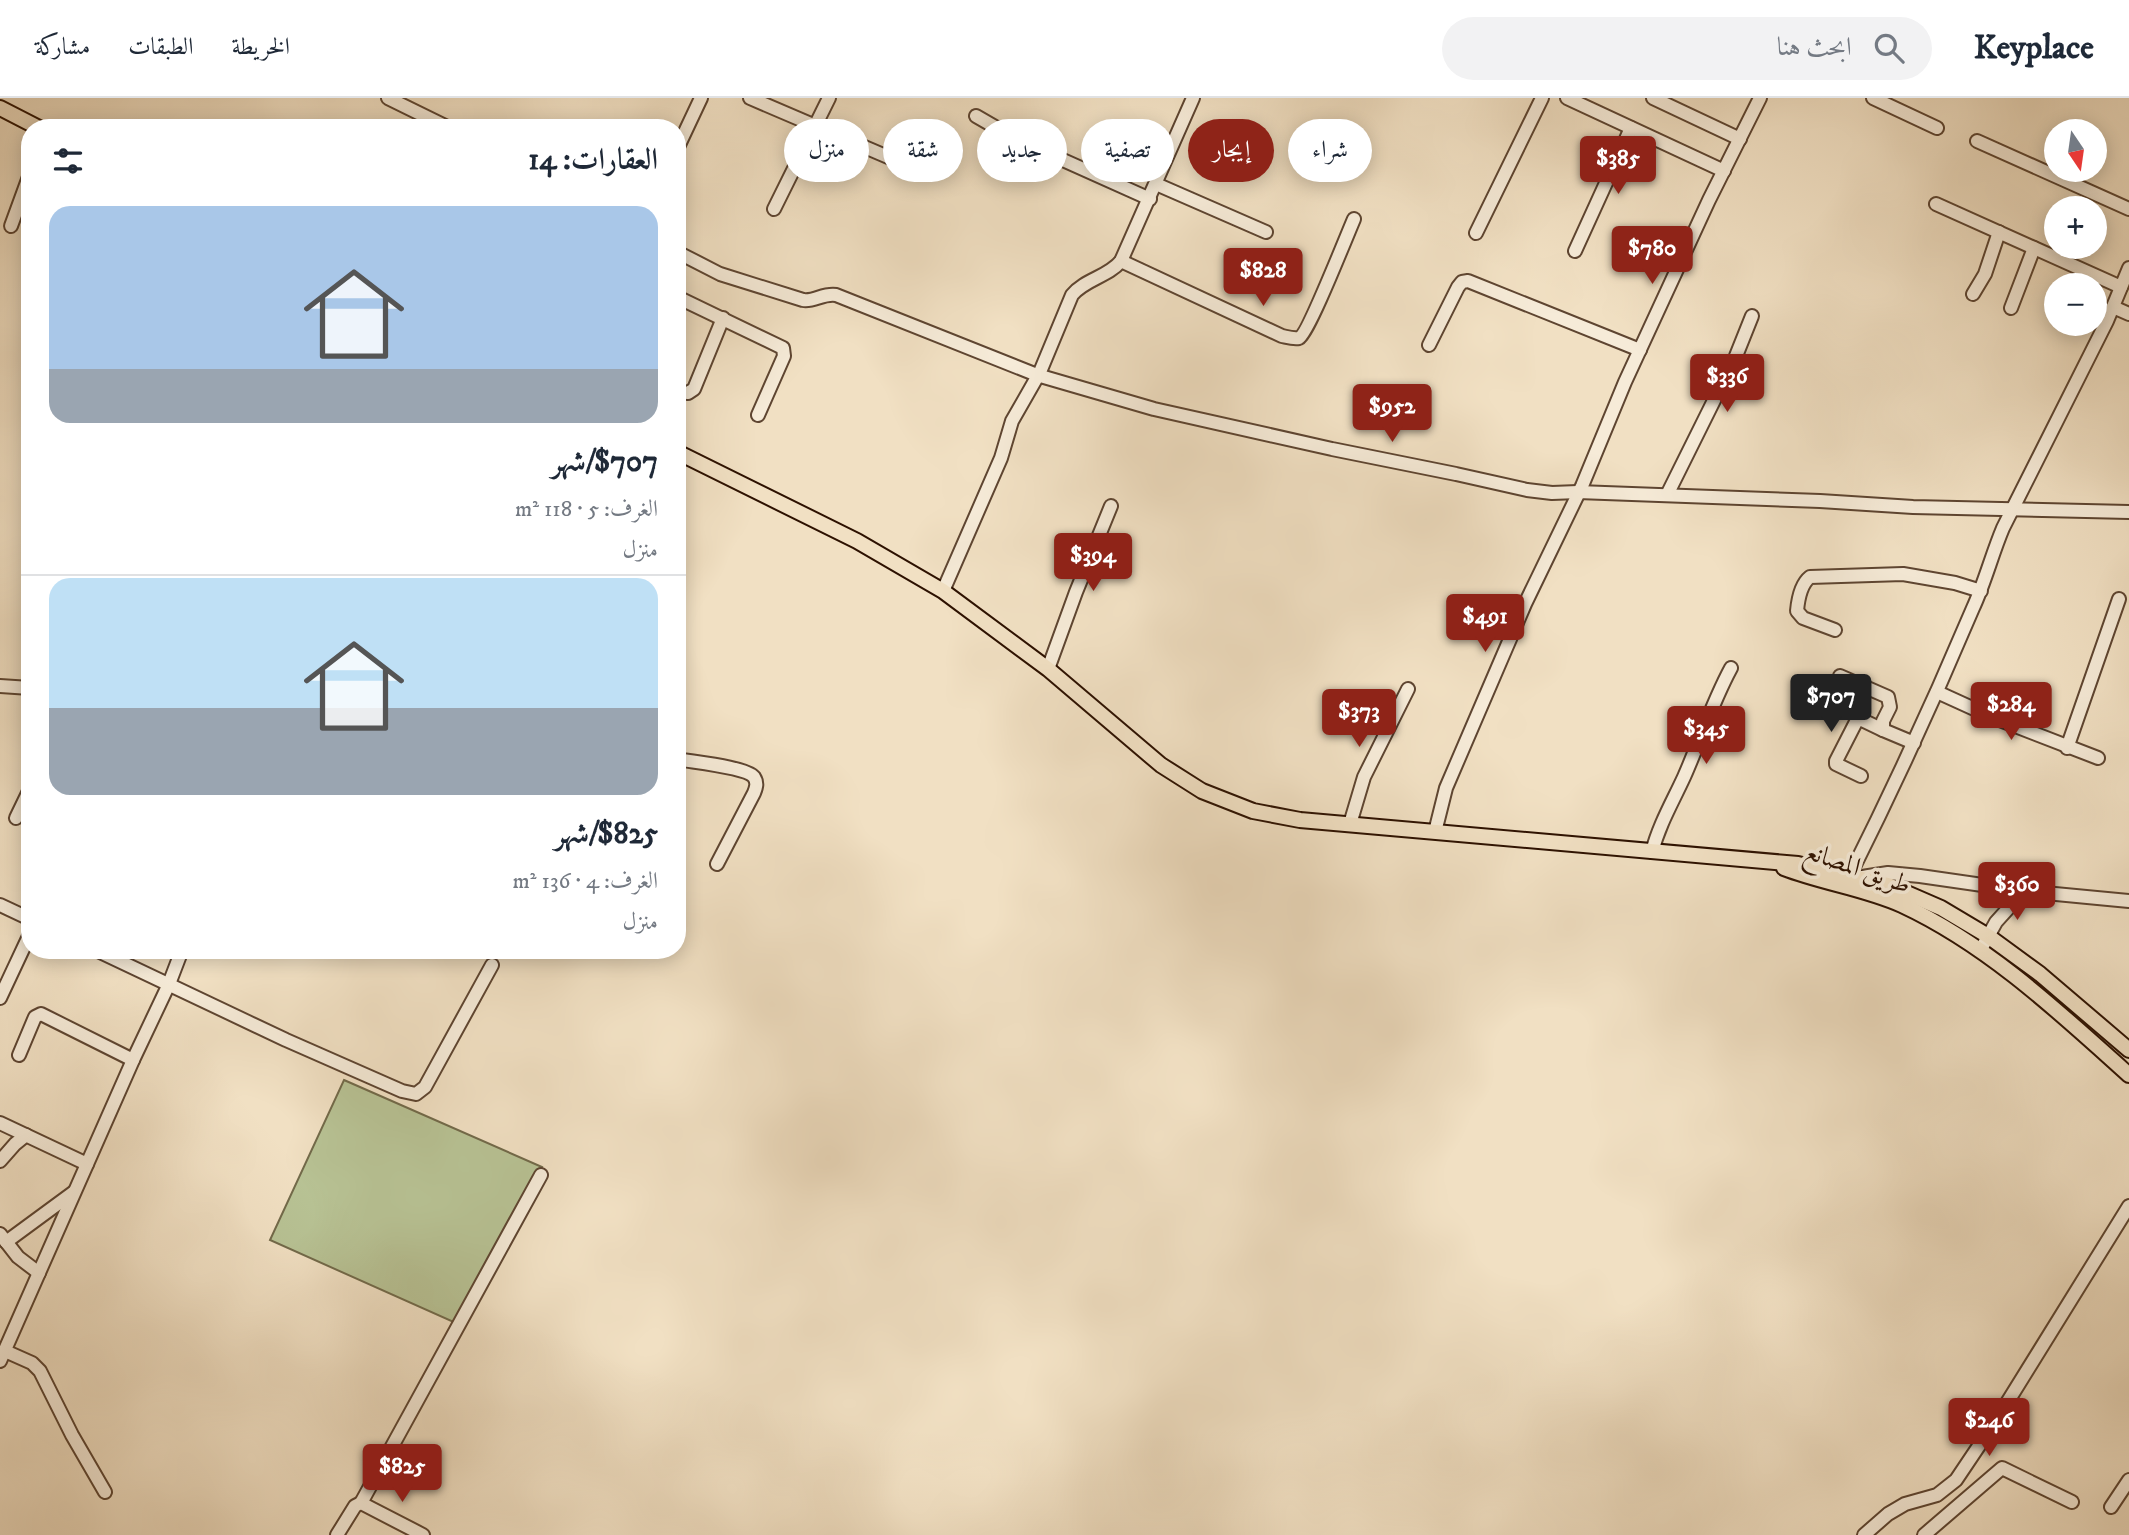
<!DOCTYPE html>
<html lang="ar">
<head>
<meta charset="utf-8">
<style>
	body { margin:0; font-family:"IM FELL DW Pica",Amiri,serif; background:#f2f2f3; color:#1f2937; direction:rtl; height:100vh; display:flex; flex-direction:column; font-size:26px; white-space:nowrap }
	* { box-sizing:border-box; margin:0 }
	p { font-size:23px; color:#747a83 }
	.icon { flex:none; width:38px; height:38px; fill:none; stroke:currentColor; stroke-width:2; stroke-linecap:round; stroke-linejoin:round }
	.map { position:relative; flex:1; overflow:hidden; direction:ltr }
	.panel { position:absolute; left:21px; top:21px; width:665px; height:840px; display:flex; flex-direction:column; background:#fff; border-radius:28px; box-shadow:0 4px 18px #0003; direction:rtl }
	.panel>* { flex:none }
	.hud { position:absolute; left:707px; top:21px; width:665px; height:63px; direction:rtl; display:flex; gap:14px }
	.needle { width:46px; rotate:167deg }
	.tools { position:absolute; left:2044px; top:21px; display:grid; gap:14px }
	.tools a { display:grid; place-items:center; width:63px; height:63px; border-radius:50%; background:#fff; box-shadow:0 4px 18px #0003; font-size:35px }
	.price { position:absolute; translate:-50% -60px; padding:0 16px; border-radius:7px; background:#8f2418; color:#fff; font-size:23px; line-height:46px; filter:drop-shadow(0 2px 4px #0008) }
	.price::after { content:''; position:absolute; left:50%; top:42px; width:21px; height:16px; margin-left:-10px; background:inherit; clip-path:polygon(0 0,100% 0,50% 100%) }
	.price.current { background:#222; color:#fff }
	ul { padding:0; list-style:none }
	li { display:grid; align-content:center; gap:14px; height:371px; padding:0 28px }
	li+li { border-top:2px solid #e0e1e3 }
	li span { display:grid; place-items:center; height:217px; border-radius:21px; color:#555 }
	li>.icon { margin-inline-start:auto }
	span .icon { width:126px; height:126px; fill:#fffc; stroke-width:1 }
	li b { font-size:30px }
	h2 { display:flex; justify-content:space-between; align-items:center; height:84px; padding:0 28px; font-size:30px }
	.chip { padding:0 24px; border-radius:32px; background:#fff; box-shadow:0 4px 18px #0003; font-size:24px; line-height:63px }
	.chip.current { background:#8f2418; color:#fff }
	header { display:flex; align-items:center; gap:42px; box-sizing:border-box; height:98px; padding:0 35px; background:#fff; border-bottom:2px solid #e0e1e3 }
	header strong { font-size:33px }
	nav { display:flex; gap:38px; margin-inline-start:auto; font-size:24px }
	.search { width:490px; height:63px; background:#f2f2f3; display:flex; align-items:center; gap:18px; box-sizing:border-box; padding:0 24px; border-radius:38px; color:#747a83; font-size:26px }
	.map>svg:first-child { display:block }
	.green { fill:#b8c395; stroke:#726a4a; stroke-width:2 }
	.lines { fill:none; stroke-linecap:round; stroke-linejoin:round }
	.minor-casing { stroke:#5e4531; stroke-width:16 }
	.major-casing { stroke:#2d1100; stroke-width:18 }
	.minor { stroke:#f6ebd8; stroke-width:12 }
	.major { stroke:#f1e0c3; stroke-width:14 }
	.labels { text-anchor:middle; stroke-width:7; stroke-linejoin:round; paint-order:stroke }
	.street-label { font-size:26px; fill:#2d1100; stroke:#f6ebd8 }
</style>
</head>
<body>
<header>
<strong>Keyplace</strong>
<div class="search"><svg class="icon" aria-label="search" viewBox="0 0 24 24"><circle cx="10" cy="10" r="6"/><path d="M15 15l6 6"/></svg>ابحث هنا</div>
<nav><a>الخريطة</a><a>الطبقات</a><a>مشاركة</a></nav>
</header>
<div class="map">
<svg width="2129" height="1437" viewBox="0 0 2129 1437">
	<rect width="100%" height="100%" fill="#f1e0c3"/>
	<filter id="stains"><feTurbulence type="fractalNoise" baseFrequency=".00286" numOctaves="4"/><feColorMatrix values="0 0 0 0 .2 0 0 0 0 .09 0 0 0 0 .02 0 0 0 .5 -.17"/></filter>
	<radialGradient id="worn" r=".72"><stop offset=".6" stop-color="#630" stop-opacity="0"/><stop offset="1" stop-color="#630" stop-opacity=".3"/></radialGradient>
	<polygon class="green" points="344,982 542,1069 458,1226 270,1142"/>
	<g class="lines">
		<g class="minor-casing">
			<g id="minor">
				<polyline points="388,0 449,30"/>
				<polyline points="750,0 902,65"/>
				<polyline points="1567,0 1724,73"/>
				<polyline points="1653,0 1740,41"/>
				<polyline points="1873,0 1937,30"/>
				<polyline points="976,18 1016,41 1150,101"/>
				<polyline points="1977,43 2129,111"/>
				<polyline points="677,51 701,0"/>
				<polyline points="1156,86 1266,134"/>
				<polyline points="1936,106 2121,189"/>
				<polyline points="774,111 829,0"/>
				<polyline points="11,128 30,76"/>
				<polyline points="1476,135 1542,0"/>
				<polyline points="1575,153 1631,30"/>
				<path d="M677,154L720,176L803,202C814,204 823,195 836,197L1037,277L1154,311L1332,351L1456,376L1527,392L1552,395L1578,394L1820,403L1913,409L2129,414"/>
				<path d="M1121,163L1282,238C1287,239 1293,241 1299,240C1308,236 1347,137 1354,121"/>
				<polyline points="1973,196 1985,176 1999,134"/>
				<polyline points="677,199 783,250 784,258 758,317"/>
				<polyline points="2113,209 2129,216"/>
				<polyline points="2011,210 2034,150"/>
				<polyline points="1429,247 1458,189 1462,184 1468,183 1640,252"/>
				<polyline points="677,294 688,295 694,291 723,220"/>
				<polyline points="1667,397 1736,258 1752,218"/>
				<path d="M943,493L1001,360L1012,323L1040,274L1072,197C1085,181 1108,179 1121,163L1193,0"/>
				<path d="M1835,532L1803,520L1797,513C1798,502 1801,486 1810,479L1903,476L1955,485L1981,493"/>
				<polyline points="1048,571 1076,494 1111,408"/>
				<polyline points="1840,578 1888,599 1890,609 1883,623 1883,632 1914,645"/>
				<polyline points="0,588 30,590"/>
				<polyline points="1937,594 1992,619 2098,660"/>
				<polyline points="2067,650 2119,501"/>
				<path d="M677,661C692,664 746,669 754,679C758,685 756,690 754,695L717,766"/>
				<polyline points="1861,678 1836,666 1836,663 1858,620 1883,632"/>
				<polyline points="16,720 30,691"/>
				<polyline points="1350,726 1364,679 1408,591"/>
				<polyline points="1435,734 1446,690 1525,506 1582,388 1625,284 1709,102 1760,0"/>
				<path d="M1652,754C1659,727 1672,705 1684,679C1700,643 1712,605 1731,570"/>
				<path d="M1850,777C1894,689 1935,600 1973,510C1985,484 1992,456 2003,430L2107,223L2129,170"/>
				<polyline points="1862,779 1888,775 1920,778 2024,793 2129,803"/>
				<polyline points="0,807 30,821"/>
				<polyline points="96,852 286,942 402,993 416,996 425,989 492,867"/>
				<polyline points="1980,853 1996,824 2024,793"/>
				<polyline points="0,900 30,836"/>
				<polyline points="19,957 35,919 41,916 133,962"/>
				<polyline points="0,1025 87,1066"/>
				<polyline points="0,1063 15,1046 26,1037"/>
				<polyline points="0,1136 18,1159 39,1175"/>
				<polyline points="6,1144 74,1094"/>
				<polyline points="5,1253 32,1265 40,1273 72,1337 105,1394"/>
				<polyline points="0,1263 133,962 169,886 182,852"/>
				<polyline points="361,1405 541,1077"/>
				<polyline points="2111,1409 2129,1382"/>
				<polyline points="337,1437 355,1408 361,1405 423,1437"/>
				<polyline points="1864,1437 1888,1416 1905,1406 1937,1397 1956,1382 1997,1321 2129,1108"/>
				<polyline points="1924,1437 2002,1370 2072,1404"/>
			</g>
		</g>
		<g class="major-casing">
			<g id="major">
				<polyline points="0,10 39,30"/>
				<polyline points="677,354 857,443 943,493 1048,571 1161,667 1202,693 1253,713 1300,722 1798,766 1888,787 1941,810 1988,838 2040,876 2129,952"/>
				<path d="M1784,770C1823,785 1864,790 1902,807C1988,847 2059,914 2129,977"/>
			</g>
		</g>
		<use href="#minor" class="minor"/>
		<use href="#major" class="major"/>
	</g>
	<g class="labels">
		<g class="street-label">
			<text transform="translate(1858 769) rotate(19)" y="9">طريق المصانع</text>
		</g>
	</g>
	<rect width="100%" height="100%" filter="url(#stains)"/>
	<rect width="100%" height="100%" fill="url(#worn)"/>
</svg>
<div class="tools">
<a><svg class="needle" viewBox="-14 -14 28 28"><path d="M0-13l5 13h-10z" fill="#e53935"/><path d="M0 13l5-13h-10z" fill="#747a83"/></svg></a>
<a>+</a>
<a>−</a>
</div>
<b class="price" style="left:1618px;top:98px">$385</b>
<b class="price" style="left:1652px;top:188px">$780</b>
<b class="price" style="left:1263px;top:210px">$828</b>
<b class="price" style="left:1727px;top:316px">$336</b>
<b class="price" style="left:1392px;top:346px">$952</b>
<b class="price" style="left:1093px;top:495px">$394</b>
<b class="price" style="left:1485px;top:556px">$491</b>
<b class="price current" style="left:1831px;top:636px">$707</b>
<b class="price" style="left:2011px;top:644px">$284</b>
<b class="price" style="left:1359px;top:651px">$373</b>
<b class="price" style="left:1706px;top:668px">$345</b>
<b class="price" style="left:2017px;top:824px">$360</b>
<b class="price" style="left:1989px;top:1360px">$246</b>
<b class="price" style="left:402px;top:1406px">$825</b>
<div class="hud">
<a class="chip">شراء</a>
<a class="chip current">إيجار</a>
<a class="chip">تصفية</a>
<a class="chip">جديد</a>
<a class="chip">شقة</a>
<a class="chip">منزل</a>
</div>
<section class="panel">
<h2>العقارات: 14<svg class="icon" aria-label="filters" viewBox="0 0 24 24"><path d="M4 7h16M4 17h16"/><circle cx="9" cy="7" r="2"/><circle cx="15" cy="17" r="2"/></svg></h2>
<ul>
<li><span style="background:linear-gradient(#a9c7e8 75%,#9aa5b1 0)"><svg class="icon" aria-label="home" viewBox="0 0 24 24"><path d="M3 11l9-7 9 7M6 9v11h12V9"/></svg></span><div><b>$707/شهر</b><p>الغرف: 5 · 118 m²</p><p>منزل</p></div></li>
<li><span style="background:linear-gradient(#bfe0f5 60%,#9aa5b1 0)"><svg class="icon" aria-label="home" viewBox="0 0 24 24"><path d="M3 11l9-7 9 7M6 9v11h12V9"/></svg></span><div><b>$825/شهر</b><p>الغرف: 4 · 136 m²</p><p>منزل</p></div></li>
</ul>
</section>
</div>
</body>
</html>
